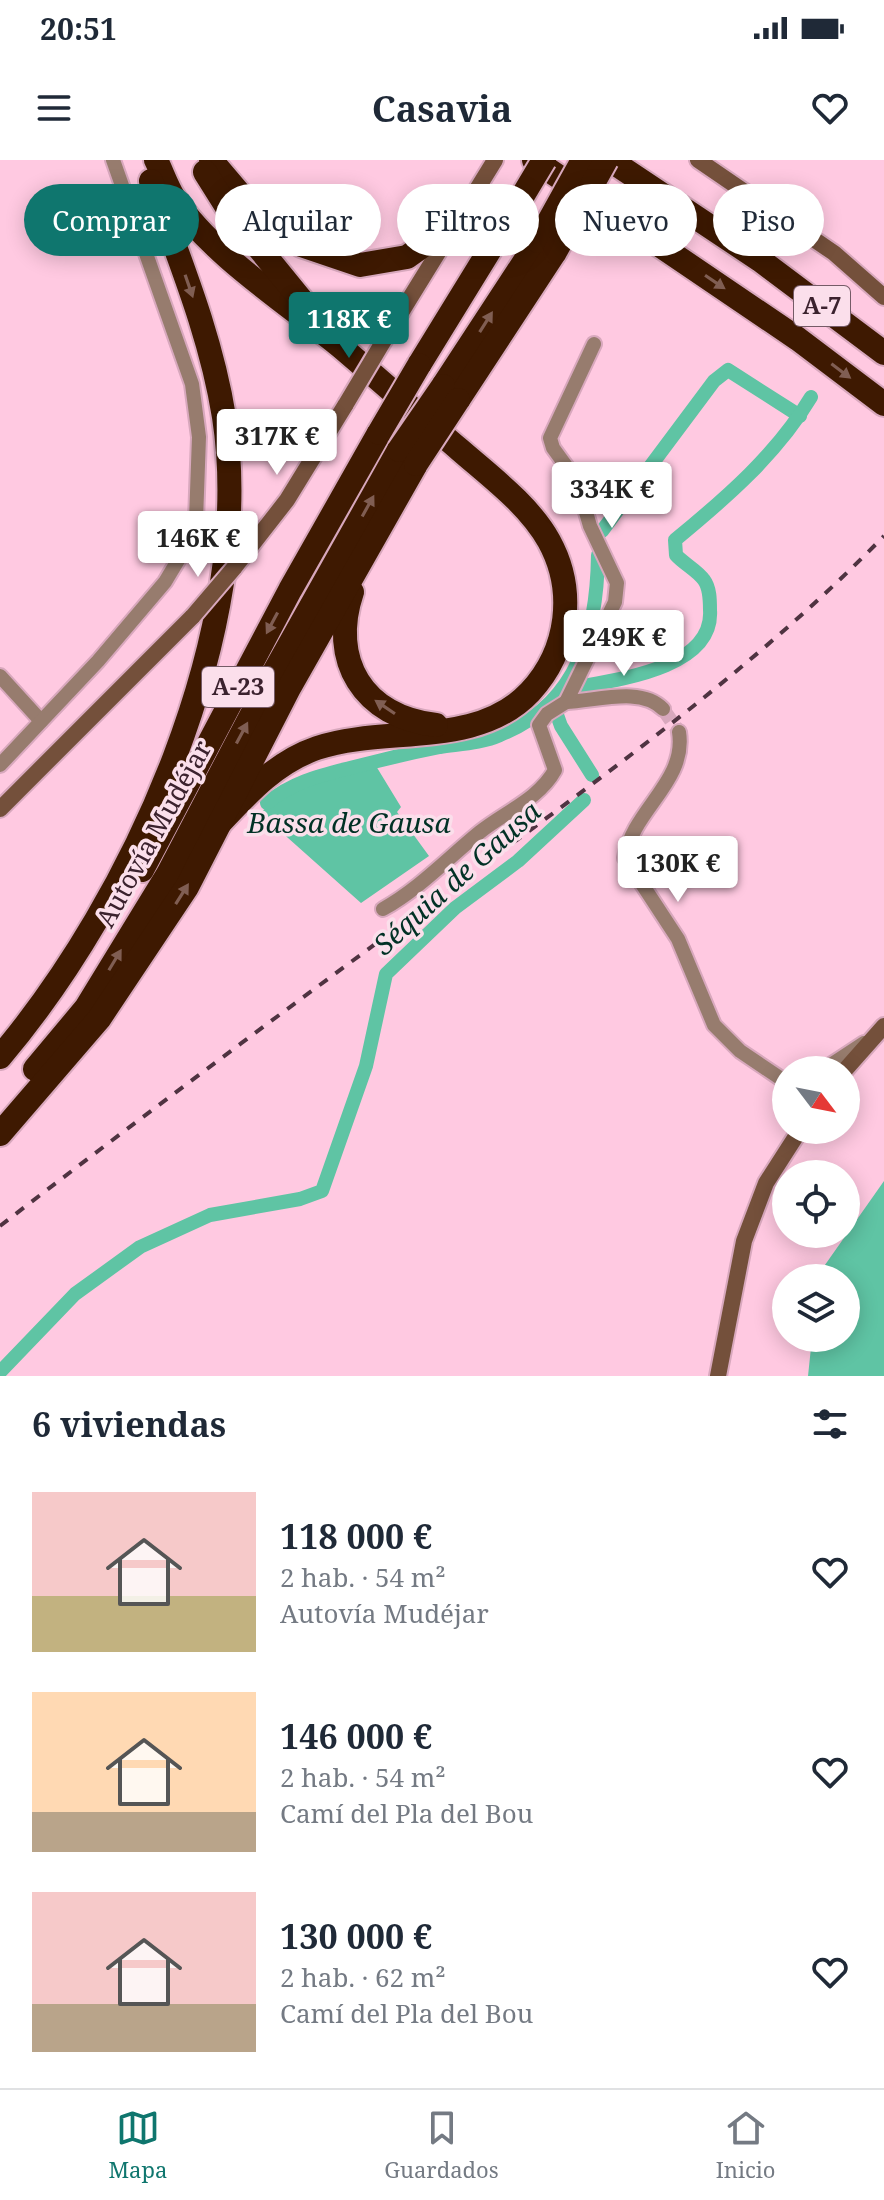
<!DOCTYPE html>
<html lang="es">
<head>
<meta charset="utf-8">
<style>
	body { margin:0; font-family:"Noto Serif",serif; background:#f2f2f3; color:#1f2937; height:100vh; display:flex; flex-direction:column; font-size:30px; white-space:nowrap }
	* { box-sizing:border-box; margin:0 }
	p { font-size:26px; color:#747a83 }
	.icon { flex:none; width:44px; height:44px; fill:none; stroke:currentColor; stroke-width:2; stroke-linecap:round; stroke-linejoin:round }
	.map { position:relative; height:1216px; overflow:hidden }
	.side { display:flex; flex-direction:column; background:#fff; flex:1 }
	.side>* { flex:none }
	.top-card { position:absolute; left:24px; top:24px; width:836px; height:72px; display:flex; gap:16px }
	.needle { width:52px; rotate:122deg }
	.tools { position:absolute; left:772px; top:896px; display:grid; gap:16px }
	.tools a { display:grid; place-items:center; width:88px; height:88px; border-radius:50%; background:#fff; box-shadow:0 4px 20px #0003; font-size:40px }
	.price { position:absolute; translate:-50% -68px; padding:0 18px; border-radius:8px; background:#fff; color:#222; font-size:26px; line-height:52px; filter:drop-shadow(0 2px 4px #0008) }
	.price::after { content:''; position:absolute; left:50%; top:48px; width:24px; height:18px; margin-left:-12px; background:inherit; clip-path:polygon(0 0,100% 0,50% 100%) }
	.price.current { background:#0f766e; color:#fff }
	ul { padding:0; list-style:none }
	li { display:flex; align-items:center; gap:24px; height:200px; padding:0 32px }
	li span { display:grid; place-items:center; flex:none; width:224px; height:160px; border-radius:0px; color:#555 }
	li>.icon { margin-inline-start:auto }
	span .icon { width:96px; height:96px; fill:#fffc; stroke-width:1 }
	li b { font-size:34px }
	h2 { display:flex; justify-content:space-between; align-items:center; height:96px; padding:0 32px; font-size:34px }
	.tag { padding:0 28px; border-radius:36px; background:#fff; box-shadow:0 4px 20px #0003; font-size:28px; line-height:72px }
	.tag.current { background:#0f766e; color:#fff }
	.status { display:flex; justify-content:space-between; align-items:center; height:56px; padding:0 40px; background:#fff; direction:ltr }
	.status svg { height:22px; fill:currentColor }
	header { display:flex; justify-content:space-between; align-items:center; height:104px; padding:0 32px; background:#fff; font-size:36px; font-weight:700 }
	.dock { display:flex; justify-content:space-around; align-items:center; height:112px; border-top:2px solid #e0e1e3; background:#fff; font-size:22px; color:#747a83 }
	.dock a { display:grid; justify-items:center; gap:4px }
	.dock .current { color:#0f766e }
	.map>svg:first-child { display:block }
	.water { fill:#5fc4a4 }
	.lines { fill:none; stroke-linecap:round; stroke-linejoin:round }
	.canal { stroke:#5fc4a4; stroke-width:14 }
	.street-tunnel { stroke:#d8a8bd; stroke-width:14; stroke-dasharray:14 7; stroke-linecap:butt }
	.street-casing { stroke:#d8a8bd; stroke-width:18 }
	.secondary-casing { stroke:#d8a8bd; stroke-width:20 }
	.highway-casing { stroke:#d8a8bd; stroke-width:28 }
	.street { stroke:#977c6e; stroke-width:14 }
	.secondary { stroke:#74503b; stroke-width:16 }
	.highway { stroke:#3e1901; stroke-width:24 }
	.rail { stroke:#4f3341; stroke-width:4; stroke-dasharray:10 10; stroke-linecap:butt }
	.secondary-bridge-casing { stroke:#d8a8bd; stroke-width:20; stroke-linecap:butt }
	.highway-bridge-casing { stroke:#d8a8bd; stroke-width:28; stroke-linecap:butt }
	.secondary-bridge { stroke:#74503b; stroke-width:16 }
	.highway-bridge { stroke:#3e1901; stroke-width:24 }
	.oneway { fill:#805e53 }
	.labels { text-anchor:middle; stroke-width:7; stroke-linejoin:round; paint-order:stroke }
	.shield { fill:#fbdfeb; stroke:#755b67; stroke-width:2 }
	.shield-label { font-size:24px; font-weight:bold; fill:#3b222e }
	.street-label { font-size:26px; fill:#3b222e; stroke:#fbdfeb }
	.water-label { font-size:28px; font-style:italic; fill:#013125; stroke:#fbdfeb }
</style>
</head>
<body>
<div class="status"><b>20:51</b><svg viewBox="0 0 49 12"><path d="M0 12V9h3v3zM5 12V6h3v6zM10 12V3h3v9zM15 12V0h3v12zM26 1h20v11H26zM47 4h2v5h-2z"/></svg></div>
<header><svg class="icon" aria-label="menu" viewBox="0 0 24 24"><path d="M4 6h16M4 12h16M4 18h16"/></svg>Casavia<svg class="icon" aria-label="heart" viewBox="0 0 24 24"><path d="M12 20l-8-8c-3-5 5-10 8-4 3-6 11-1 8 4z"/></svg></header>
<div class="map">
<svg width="884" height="1216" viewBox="0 0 884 1216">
	<rect width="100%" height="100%" fill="#ffc9e1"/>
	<g class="water">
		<polygon points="376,606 401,647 397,652 429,696 361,743 260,653 292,626"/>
		<polygon points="884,1021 884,1216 808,1216 812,1178 846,1178 846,1118 819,1118 820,1112"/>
	</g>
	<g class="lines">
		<g class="canal">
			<polyline points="602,371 714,221 728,210 800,256"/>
			<path d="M582,526C624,519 714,506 710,450C710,440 710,428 704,420C697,410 684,404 676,395L675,380C726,338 777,294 811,237"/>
			<polyline points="556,552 561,566 592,615"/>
			<path d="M267,643C293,622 319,616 350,608C380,600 410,593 440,587C459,584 482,583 500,575C578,544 597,472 598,395"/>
			<polyline points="0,1212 75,1134 140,1087 210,1055 300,1039 322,1031 366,906 386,814 455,748 518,701 584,640"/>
		</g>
		<polyline class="street-tunnel" points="663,549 679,572"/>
		<g class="street-casing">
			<g id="street">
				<polyline points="0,516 41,561"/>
				<path d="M566,542C596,541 641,526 663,549"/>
				<path d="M679,572C687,622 632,650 625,698L678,779L714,865L740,891L780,918"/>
				<polyline points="0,605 98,501 165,422 189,382 196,360 199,277 192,224 113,0"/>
				<path d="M383,749C419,729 448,698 480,672C505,652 539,639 555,610L539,565L547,554L566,542L615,442L617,423L590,366L577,321L553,288L550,278L594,184"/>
				<polyline points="823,910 864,883"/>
				<polyline points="846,932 846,949"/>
			</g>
		</g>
		<g class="secondary-casing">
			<g id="secondary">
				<polyline points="698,0 834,93 884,137"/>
				<polyline points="386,177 495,0"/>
				<polyline points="234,408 287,340 346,244"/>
				<polyline points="0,649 193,456"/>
				<polyline points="845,910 884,866"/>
				<polyline points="718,1216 744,1081 766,1023 800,970"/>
			</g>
		</g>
		<g class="highway-casing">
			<g id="highway">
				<path d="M156,0C162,12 167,27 174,38C210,94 290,145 341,187C381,221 420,256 460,290C491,317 529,345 549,381C576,430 569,490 530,532C476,589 385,565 317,588C276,602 248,633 218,665"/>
				<polyline points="211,0 250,46 301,85 360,105 407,97 459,60"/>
				<polyline points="534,0 798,179 884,244"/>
				<polyline points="610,0 760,100 884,193"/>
				<polyline points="205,12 232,55 308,148"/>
				<polyline points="419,205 507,62"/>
				<polyline points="443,226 538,81"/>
				<polyline points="458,240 555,92"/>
				<path d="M352,432C329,500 363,557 436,565"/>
				<polyline points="142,710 290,430 379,273"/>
				<path d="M0,897C134,739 257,469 224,257C211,175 179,99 151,21"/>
				<polyline points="35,909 86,848 168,714 272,516 399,290"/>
				<polyline points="0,974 99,859 187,727 289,528 416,304"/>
			</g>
		</g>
		<use href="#street" class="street"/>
		<use href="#secondary" class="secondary"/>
		<use href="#highway" class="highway"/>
		<path class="rail" d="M0,1066C153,948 308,833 464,719C610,611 757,506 884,376"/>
		<g class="secondary-bridge-casing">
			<g id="secondary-bridge">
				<polyline points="346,244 386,177"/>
				<polyline points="193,456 234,408"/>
			</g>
		</g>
		<g class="highway-bridge-casing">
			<g id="highway-bridge">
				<polyline points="507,62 544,0"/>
				<polyline points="538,81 583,0"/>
				<polyline points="555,92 606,0"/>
				<polyline points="379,273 419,205"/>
				<polyline points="399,290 443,226"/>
				<polyline points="416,304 458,240"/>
			</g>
		</g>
		<use href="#secondary-bridge" class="secondary-bridge"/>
		<use href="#highway-bridge" class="highway-bridge"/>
	</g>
	<defs><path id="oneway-solid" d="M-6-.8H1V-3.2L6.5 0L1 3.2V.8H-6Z" transform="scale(2)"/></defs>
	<g class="oneway">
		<use href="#oneway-solid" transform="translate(715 122) rotate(34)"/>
		<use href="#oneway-solid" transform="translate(189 126) rotate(71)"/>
		<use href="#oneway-solid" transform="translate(486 162) rotate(-58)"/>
		<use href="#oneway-solid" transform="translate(841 211) rotate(37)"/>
		<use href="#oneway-solid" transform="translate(368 346) rotate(-61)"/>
		<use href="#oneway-solid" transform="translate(272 463) rotate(118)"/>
		<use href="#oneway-solid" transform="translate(385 547) rotate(-146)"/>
		<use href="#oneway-solid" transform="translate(242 573) rotate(-62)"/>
		<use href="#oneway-solid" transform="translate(182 734) rotate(-58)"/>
		<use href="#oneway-solid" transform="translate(115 800) rotate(-59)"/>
	</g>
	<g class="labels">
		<g class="shield">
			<rect x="794" y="126" width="56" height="40" rx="6"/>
			<rect x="202" y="507" width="72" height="40" rx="6"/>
		</g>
		<g class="shield-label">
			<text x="822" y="154">A-7</text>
			<text x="238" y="535">A-23</text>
		</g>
		<g class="street-label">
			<text transform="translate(154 674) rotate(-61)" y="9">Autovía Mudéjar</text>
		</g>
		<g class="water-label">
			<text x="349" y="673">Bassa de Gausa</text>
			<text transform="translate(457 718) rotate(-42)" y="10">Séquia de Gausa</text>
		</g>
	</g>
</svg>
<div class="tools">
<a><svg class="needle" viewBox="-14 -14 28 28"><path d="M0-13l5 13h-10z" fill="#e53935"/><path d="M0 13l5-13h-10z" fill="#747a83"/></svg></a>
<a><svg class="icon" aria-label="locate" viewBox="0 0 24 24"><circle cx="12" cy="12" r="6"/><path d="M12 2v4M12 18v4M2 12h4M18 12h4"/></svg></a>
<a><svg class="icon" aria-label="layers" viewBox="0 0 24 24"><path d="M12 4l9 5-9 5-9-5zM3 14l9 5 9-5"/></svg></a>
</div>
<b class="price current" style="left:349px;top:200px">118K €</b>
<b class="price" style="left:277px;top:317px">317K €</b>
<b class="price" style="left:612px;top:370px">334K €</b>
<b class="price" style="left:198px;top:419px">146K €</b>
<b class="price" style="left:624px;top:518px">249K €</b>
<b class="price" style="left:678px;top:744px">130K €</b>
<div class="top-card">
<a class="tag current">Comprar</a>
<a class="tag">Alquilar</a>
<a class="tag">Filtros</a>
<a class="tag">Nuevo</a>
<a class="tag">Piso</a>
</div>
</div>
<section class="side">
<h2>6 viviendas<svg class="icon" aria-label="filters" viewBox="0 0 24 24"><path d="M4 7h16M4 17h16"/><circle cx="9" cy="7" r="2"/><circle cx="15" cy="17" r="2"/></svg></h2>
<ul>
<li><span style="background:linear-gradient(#f6c9c9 65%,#c2b280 0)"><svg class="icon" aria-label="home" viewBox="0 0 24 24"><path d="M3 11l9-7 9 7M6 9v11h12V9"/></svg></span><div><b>118 000 €</b><p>2 hab. · 54 m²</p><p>Autovía Mudéjar</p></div><svg class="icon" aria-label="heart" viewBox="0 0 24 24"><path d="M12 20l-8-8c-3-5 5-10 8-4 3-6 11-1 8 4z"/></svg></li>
<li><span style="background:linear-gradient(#ffd9b3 75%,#b9a48a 0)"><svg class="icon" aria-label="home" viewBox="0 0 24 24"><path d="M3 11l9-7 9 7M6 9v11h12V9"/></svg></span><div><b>146 000 €</b><p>2 hab. · 54 m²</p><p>Camí del Pla del Bou</p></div><svg class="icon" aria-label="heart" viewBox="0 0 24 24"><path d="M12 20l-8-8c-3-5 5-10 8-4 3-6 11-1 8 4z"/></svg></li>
<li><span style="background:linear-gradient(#f6c9c9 70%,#b9a48a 0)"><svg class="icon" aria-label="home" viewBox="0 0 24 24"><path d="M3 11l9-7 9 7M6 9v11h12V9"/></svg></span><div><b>130 000 €</b><p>2 hab. · 62 m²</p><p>Camí del Pla del Bou</p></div><svg class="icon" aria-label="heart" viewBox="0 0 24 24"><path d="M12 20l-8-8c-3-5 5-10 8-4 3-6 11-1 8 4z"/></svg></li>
</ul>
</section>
<nav class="dock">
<a class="current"><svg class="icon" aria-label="map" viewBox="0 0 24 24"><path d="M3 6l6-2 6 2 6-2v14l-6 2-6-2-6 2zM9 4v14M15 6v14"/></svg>Mapa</a>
<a><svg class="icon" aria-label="saved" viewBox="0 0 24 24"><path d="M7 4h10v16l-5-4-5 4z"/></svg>Guardados</a>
<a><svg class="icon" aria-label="home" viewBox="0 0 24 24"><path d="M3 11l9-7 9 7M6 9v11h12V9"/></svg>Inicio</a>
</nav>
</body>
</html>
